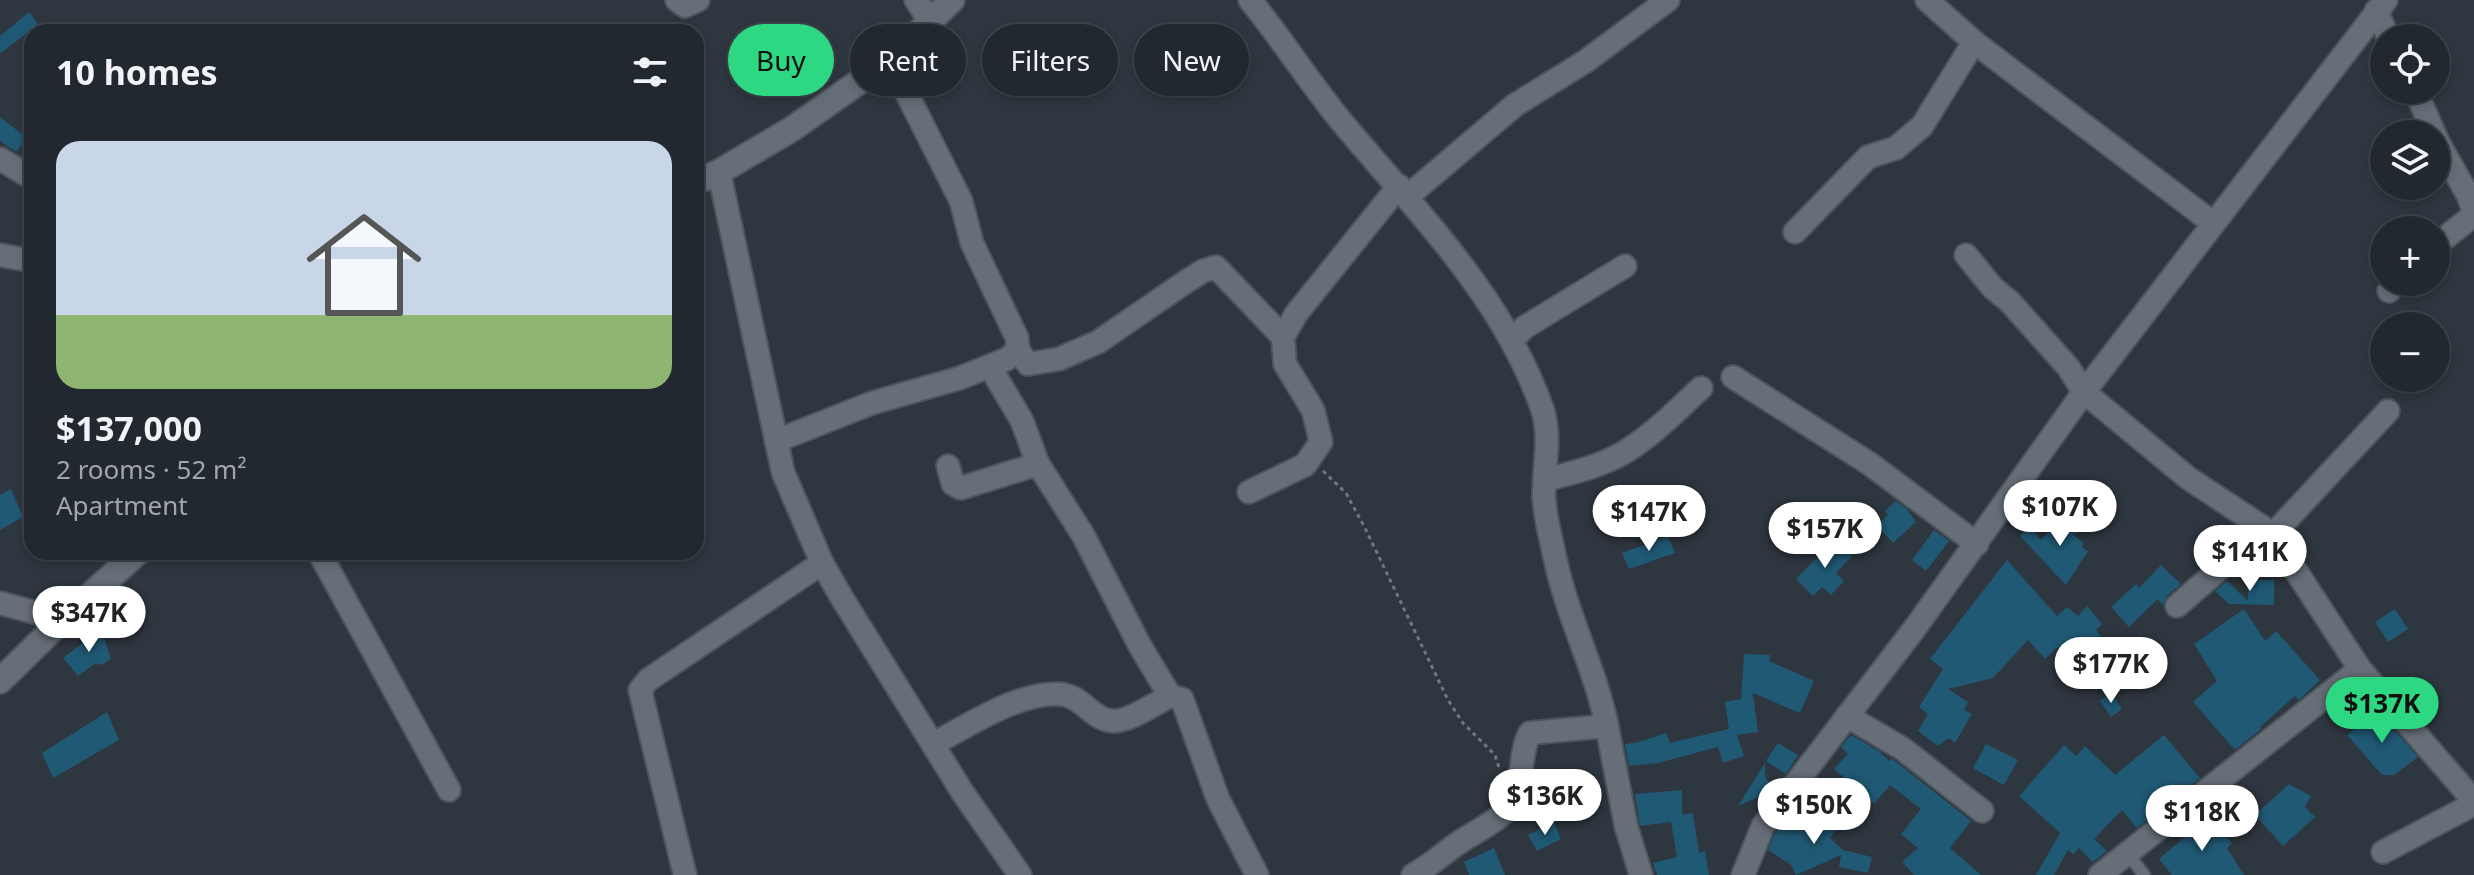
<!DOCTYPE html>
<html lang="en">
<head>
<meta charset="utf-8">
<style>
	body { margin:0; font-family:"Noto Sans",sans-serif; background:#2e343b; color:#f1f3f6; height:100vh; display:flex; flex-direction:column; font-size:30px; white-space:nowrap }
	* { box-sizing:border-box; margin:0 }
	p { font-size:26px; color:#a2a6aa }
	.icon { flex:none; width:44px; height:44px; fill:none; stroke:currentColor; stroke-width:2; stroke-linecap:round; stroke-linejoin:round }
	.map { position:relative; flex:1; overflow:hidden }
	.side { position:absolute; left:24px; top:24px; width:680px; height:536px; display:flex; flex-direction:column; background:#22282f; border-radius:24px; box-shadow:0 4px 12px #0003,0 0 0 2px #3f444b }
	.side>* { flex:none }
	.guide { position:absolute; left:728px; top:24px; width:760px; height:72px; display:flex; gap:16px }
	.fabs { position:absolute; left:2370px; top:24px; display:grid; gap:16px }
	.fabs a { display:grid; place-items:center; width:80px; height:80px; border-radius:50%; background:#22282f; box-shadow:0 4px 12px #0003,0 0 0 2px #3f444b; font-size:40px }
	.price { position:absolute; translate:-50% -68px; padding:0 18px; border-radius:28px; background:#fff; color:#222; font-size:26px; line-height:52px; filter:drop-shadow(0 2px 4px #0008) }
	.price::after { content:''; position:absolute; left:50%; top:48px; width:24px; height:18px; margin-left:-12px; background:inherit; clip-path:polygon(0 0,100% 0,50% 100%) }
	.price.selected { background:#2ed883; color:#111 }
	ul { padding:0; list-style:none }
	li { display:grid; align-content:center; gap:16px; height:424px; padding:0 32px }
	li span { display:grid; place-items:center; height:248px; border-radius:24px; color:#555 }
	li>.icon { margin-inline-start:auto }
	span .icon { width:144px; height:144px; fill:#fffc; stroke-width:1 }
	li b { font-size:34px }
	h2 { display:flex; justify-content:space-between; align-items:center; height:96px; padding:0 32px; font-size:34px }
	.tag { padding:0 28px; border-radius:36px; background:#22282f; box-shadow:0 4px 12px #0003,0 0 0 2px #3f444b; font-size:28px; line-height:72px }
	.tag.selected { background:#2ed883; color:#111 }
	.map>svg:first-child { display:block }
	.building { fill:#205974 }
	.lines { fill:none; stroke-linecap:round; stroke-linejoin:round }
	.lane-casing { stroke:#4d545c; stroke-width:15 }
	.street-casing { stroke:#4d545c; stroke-width:26 }
	.secondary-casing { stroke:#4d545c; stroke-width:28 }
	.path { stroke:#70777f; stroke-width:3; stroke-dasharray:4 4; stroke-linecap:butt }
	.lane { stroke:#666e78; stroke-width:11 }
	.street { stroke:#666e78; stroke-width:22 }
	.secondary { stroke:#666e78; stroke-width:24 }
</style>
</head>
<body>
<div class="map">
<svg width="2474" height="875" viewBox="0 0 2474 875">
	<rect width="100%" height="100%" fill="#2e363f"/>
	<g class="building">
		<polygon points="29,12 38,24 0,54 0,36"/>
		<polygon points="0,117 27,138 16,152 0,141"/>
		<polygon points="11,489 23,517 0,530 0,495"/>
		<polygon points="1896,501 1907,509 1916,522 1893,543 1877,525 1888,515 1885,511"/>
		<polygon points="2058,522 2097,524 2073,535 2084,543 2082,547 2088,551 2066,585 2020,536 2030,526 2041,540"/>
		<polygon points="1934,530 1949,541 1926,571 1912,560"/>
		<polygon points="1668,536 1675,553 1629,569 1622,553"/>
		<polygon points="1835,539 1852,556 1836,573 1844,581 1831,595 1822,587 1813,596 1796,579"/>
		<polygon points="2007,560 2057,616 2067,607 2078,616 2087,606 2102,624 2096,630 2124,666 2112,676 2085,641 2067,657 2058,647 2045,659 2028,640 1993,678 1948,689 1968,702 1964,710 1972,714 1955,743 1949,738 1938,746 1918,731 1928,714 1919,707 1943,669 1930,659"/>
		<polygon points="2161,565 2181,584 2167,596 2163,605 2158,599 2129,627 2111,607 2136,584 2139,588"/>
		<polygon points="2248,580 2274,580 2274,605 2229,604 2215,591 2227,581 2248,601"/>
		<polygon points="2244,609 2265,641 2276,631 2320,680 2299,700 2295,696 2260,727 2261,729 2235,750 2193,702 2217,681 2194,644"/>
		<polygon points="2395,609 2408,629 2388,642 2375,622"/>
		<polygon points="101,629 111,659 102,665 96,663 78,676 63,658"/>
		<polygon points="1744,654 1770,655 1769,661 1814,681 1800,713 1753,693 1758,732 1737,735 1744,756 1723,763 1718,747 1658,763 1629,766 1625,744 1639,742 1666,733 1670,743 1729,729 1725,702 1741,699"/>
		<polygon points="2111,693 2122,709 2111,717 2100,701"/>
		<polygon points="2378,711 2418,757 2394,775 2382,775 2347,735"/>
		<polygon points="107,712 119,740 53,778 42,753"/>
		<polygon points="1851,735 1879,751 1890,761 1891,758 1895,761 1971,821 1950,848 1981,875 1914,875 1902,862 1918,848 1901,834 1921,809 1890,785 1874,804 1834,769 1848,754 1841,747"/>
		<polygon points="2164,735 2200,778 2137,828 2122,810 2094,839 2107,851 2093,862 2079,848 2073,854 2068,850 2054,875 2036,875 2060,833 2019,796 2064,745 2076,756 2085,746 2115,775"/>
		<polygon points="1778,743 1798,755 1786,774 1766,761"/>
		<polygon points="1986,744 2018,760 2004,785 1973,768"/>
		<polygon points="1765,763 1765,775 1772,791 1738,806"/>
		<polygon points="2289,784 2311,796 2305,807 2315,817 2283,846 2255,815"/>
		<polygon points="1682,790 1682,815 1693,813 1699,853 1705,851 1709,875 1657,875 1653,863 1677,857 1671,822 1640,826 1635,794"/>
		<polygon points="1833,808 1846,816 1830,838 1843,850 1872,857 1868,873 1839,867 1841,855 1796,875 1791,865 1768,850 1775,833 1788,816 1818,830"/>
		<polygon points="2210,816 2232,843 2227,848 2244,875 2172,875 2159,859"/>
		<polygon points="1554,822 1561,839 1537,851 1528,835"/>
		<polygon points="1494,848 1505,875 1469,875 1464,862"/>
	</g>
	<g class="lines">
		<g class="lane-casing">
			<polyline id="lane" points="2127,852 2144,875"/>
		</g>
		<g class="street-casing">
			<g id="street">
				<polyline points="677,0 685,6 698,0"/>
				<polyline points="916,0 930,21"/>
				<path d="M1250,0C1282,39 1309,82 1341,121C1416,211 1502,295 1542,408C1552,437 1543,468 1544,498C1545,518 1551,539 1555,558C1567,616 1595,668 1607,726"/>
				<polyline points="1927,0 1974,42 2213,223"/>
				<polyline points="2376,11 2389,38"/>
				<polyline points="2415,90 2439,144 2468,195 2474,212"/>
				<polyline points="0,159 32,178"/>
				<polyline points="719,172 783,472 822,563 842,598 963,793 1020,875"/>
				<polyline points="1408,196 1515,105 1586,61 1668,0"/>
				<polyline points="1795,232 1868,157 1896,148 1922,126 1974,42"/>
				<polyline points="2436,245 2474,215"/>
				<polyline points="0,255 32,261"/>
				<polyline points="1966,255 1993,288 2010,302 2068,367 2084,392 2188,478 2276,536 2232,558 2177,606"/>
				<polyline points="2389,291 2396,282"/>
				<polyline points="1512,340 1525,327 1625,266"/>
				<polyline points="1018,350 1028,364 1059,359 1098,342 1187,281 1203,271 1216,267 1283,337"/>
				<polyline points="993,365 996,377 1022,421 1038,464"/>
				<polyline points="1733,377 1870,464 1977,544"/>
				<polyline points="2388,411 2279,528 2276,536 2279,545 2360,669 2474,801"/>
				<polyline points="776,441 872,403 960,378 1007,359 1018,350 1017,338 972,243 961,201 890,60"/>
				<polyline points="948,466 953,484 961,488 1038,464 1083,535 1140,646 1170,696"/>
				<path d="M1545,480C1571,473 1599,467 1623,453C1652,436 1676,411 1701,388"/>
				<polyline points="1249,492 1305,465 1321,442 1313,410 1285,364 1283,337 1296,314 1399,186"/>
				<polyline points="319,552 449,790"/>
				<polyline points="0,603 41,614 53,629"/>
				<polyline points="1847,716 1903,749 1982,811"/>
				<path d="M933,744C970,725 1015,693 1059,694C1082,695 1092,720 1113,721C1131,721 1154,704 1170,696L1182,699L1218,799L1257,875"/>
				<polyline points="2383,852 2474,804"/>
				<polyline points="685,875 640,690 648,680 822,563"/>
				<path d="M1413,875C1431,865 1439,857 1454,846C1473,832 1502,821 1514,800C1524,781 1519,753 1530,733L1607,726L1626,826L1641,875"/>
				<polyline points="1743,875 1763,826 1915,628 2084,392 2386,0"/>
				<polyline points="2100,875 2360,669"/>
			</g>
		</g>
		<g class="secondary-casing">
			<g id="secondary">
				<polyline points="696,182 719,172 792,129 890,60 952,0"/>
				<polyline points="0,681 53,629 138,552"/>
			</g>
		</g>
		<g class="path">
			<polyline points="1323,471 1346,493 1365,528 1448,700 1463,723 1495,755 1500,771"/>
			<polyline points="1494,792 1490,786 1499,777"/>
		</g>
		<use href="#lane" class="lane"/>
		<use href="#street" class="street"/>
		<use href="#secondary" class="secondary"/>
	</g>
</svg>
<div class="fabs">
<a><svg class="icon" aria-label="locate" viewBox="0 0 24 24"><circle cx="12" cy="12" r="6"/><path d="M12 2v4M12 18v4M2 12h4M18 12h4"/></svg></a>
<a><svg class="icon" aria-label="layers" viewBox="0 0 24 24"><path d="M12 4l9 5-9 5-9-5zM3 14l9 5 9-5"/></svg></a>
<a>+</a>
<a>−</a>
</div>
<b class="price" style="left:2060px;top:548px">$107K</b>
<b class="price" style="left:1649px;top:553px">$147K</b>
<b class="price" style="left:1825px;top:570px">$157K</b>
<b class="price" style="left:2250px;top:593px">$141K</b>
<b class="price" style="left:89px;top:654px">$347K</b>
<b class="price" style="left:2111px;top:705px">$177K</b>
<b class="price selected" style="left:2382px;top:745px">$137K</b>
<b class="price" style="left:1545px;top:837px">$136K</b>
<b class="price" style="left:1814px;top:846px">$150K</b>
<b class="price" style="left:2202px;top:853px">$118K</b>
<div class="guide">
<a class="tag selected">Buy</a>
<a class="tag">Rent</a>
<a class="tag">Filters</a>
<a class="tag">New</a>
</div>
<section class="side">
<h2>10 homes<svg class="icon" aria-label="filters" viewBox="0 0 24 24"><path d="M4 7h16M4 17h16"/><circle cx="9" cy="7" r="2"/><circle cx="15" cy="17" r="2"/></svg></h2>
<ul>
<li><span style="background:linear-gradient(#c9d6e8 70%,#8fb573 0)"><svg class="icon" aria-label="home" viewBox="0 0 24 24"><path d="M3 11l9-7 9 7M6 9v11h12V9"/></svg></span><div><b>$137,000</b><p>2 rooms · 52 m²</p><p>Apartment</p></div></li>
</ul>
</section>
</div>
</body>
</html>
